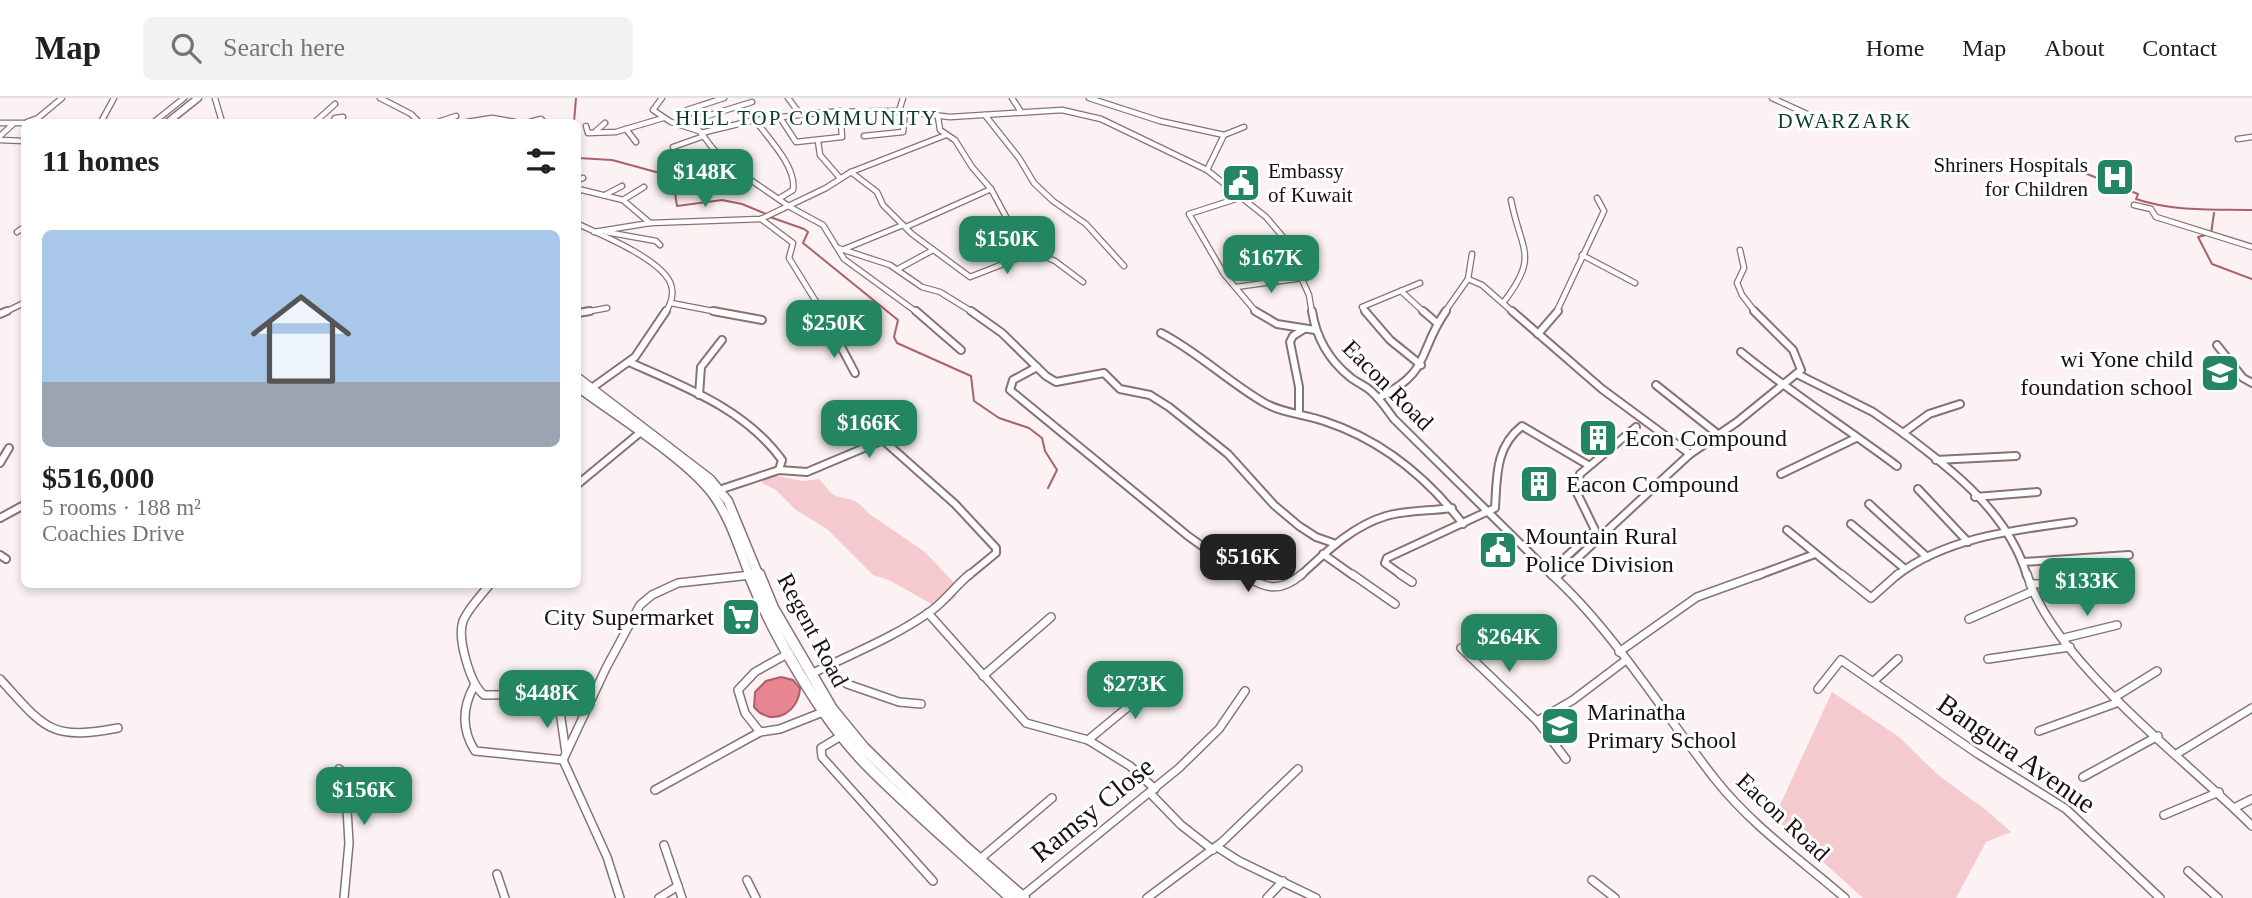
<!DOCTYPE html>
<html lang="en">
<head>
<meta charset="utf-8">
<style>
	body { margin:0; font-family:Georgia,serif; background:#f2f2f2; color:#202124; height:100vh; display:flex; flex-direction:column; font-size:26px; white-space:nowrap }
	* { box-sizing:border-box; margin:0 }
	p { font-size:23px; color:#757577 }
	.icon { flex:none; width:38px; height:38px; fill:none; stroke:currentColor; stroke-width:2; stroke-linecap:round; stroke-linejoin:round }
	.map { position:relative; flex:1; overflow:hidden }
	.sheet { position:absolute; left:21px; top:21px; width:560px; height:469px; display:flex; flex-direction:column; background:#fff; border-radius:10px; box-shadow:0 4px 10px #0003 }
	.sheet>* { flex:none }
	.price { position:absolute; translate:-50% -60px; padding:0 16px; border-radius:14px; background:#248660; color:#fff; font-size:23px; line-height:46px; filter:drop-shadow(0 2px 4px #0008) }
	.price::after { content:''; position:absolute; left:50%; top:42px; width:21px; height:16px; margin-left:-10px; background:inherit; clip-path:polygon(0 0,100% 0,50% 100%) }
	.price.active { background:#222; color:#fff }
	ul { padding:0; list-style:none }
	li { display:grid; align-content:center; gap:14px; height:371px; padding:0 21px }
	li span { display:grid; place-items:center; height:217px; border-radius:10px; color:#555 }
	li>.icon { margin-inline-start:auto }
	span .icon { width:126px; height:126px; fill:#fffc; stroke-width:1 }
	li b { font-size:30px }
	h2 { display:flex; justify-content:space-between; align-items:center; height:84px; padding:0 21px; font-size:30px }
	header { display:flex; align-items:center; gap:42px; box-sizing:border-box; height:98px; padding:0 35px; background:#fff; border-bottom:2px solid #e0e0e0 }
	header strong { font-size:33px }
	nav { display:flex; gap:38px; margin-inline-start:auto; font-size:24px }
	.search { width:490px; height:63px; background:#f2f2f2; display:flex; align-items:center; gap:18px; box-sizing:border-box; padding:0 24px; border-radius:10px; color:#757577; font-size:26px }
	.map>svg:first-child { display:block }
	.green { fill:#f4cace }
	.water { fill:#e78591; stroke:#a9626b; stroke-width:2 }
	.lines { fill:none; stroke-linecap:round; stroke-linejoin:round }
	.stream { stroke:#a9626b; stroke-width:2 }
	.minor-far2-casing { stroke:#887274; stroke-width:7 }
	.minor-far1-casing { stroke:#887274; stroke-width:10 }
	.minor-casing { stroke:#887274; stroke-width:10 }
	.major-far2-casing { stroke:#887274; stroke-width:9 }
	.major-far1-casing { stroke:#887274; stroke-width:11 }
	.major-casing { stroke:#887274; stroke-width:13 }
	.minor-far2 { stroke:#fff; stroke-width:4.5 }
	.minor-far1 { stroke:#fff; stroke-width:6 }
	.minor { stroke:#fff; stroke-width:7 }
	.major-far2 { stroke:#fff; stroke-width:6 }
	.major-far1 { stroke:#fff; stroke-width:8 }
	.major { stroke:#fff; stroke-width:10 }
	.labels { text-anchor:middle; stroke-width:6; stroke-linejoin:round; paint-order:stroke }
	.far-neighbourhood-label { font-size:21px; letter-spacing:2px; fill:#0b3a27; stroke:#fff }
	.far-poi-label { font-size:21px; fill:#191112; stroke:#fff; text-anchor:end }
	.poi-label { font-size:24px; fill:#191112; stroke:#fff; text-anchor:start }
	.street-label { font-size:24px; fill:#191112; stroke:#fff }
	.near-street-label { font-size:28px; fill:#191112; stroke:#fff }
</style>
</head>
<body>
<header>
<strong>Map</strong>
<div class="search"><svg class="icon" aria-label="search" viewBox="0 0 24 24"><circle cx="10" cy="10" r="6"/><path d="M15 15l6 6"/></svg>Search here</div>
<nav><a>Home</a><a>Map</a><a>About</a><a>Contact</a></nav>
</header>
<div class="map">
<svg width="2252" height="800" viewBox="0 0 2252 800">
	<rect width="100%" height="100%" fill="#fcf2f3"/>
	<g class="green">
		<path d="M773,377L803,383L819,381C823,385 827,391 831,395C844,404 854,396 868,415L925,454L956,487V499L946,506L935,508L889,482L873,477L827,431L796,412L776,392L762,385L763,380Z"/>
		<polygon points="1832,594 1899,639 1938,677 1986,712 2011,734 1986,744 1956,800 1863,800 1774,720"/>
	</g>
	<path class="water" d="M781,579L793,582L800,590C799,615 771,630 754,609L755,594L766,583Z"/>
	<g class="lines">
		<g class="stream">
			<polyline points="574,24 576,0"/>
			<polyline points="578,60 612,62 667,77 674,89 677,108 722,102 742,106 766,116"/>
			<path d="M2057,60L2082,74L2138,96L2136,101C2175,114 2212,111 2252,112"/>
			<polyline points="770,119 804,131 808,134 803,145 898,222 894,239 897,245 971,278 974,303 999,320 1029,330 1042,340 1045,353 1057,372 1048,390"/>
			<polyline points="2211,136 2214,115"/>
			<polyline points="2206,137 2198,139 2212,166 2252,181"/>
		</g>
		<g class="minor-far2-casing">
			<g id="minor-far2">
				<polyline points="215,0 222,24"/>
				<polyline points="380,0 411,16 419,24"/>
				<polyline points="662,0 653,12 671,24 699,33"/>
				<polyline points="724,0 687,12 686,15 714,52 742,76 790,109 823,127 844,161 918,215"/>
				<polyline points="788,0 800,16"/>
				<polyline points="1012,0 1021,14"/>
				<polyline points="1089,0 1160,23 1224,37"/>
				<polyline points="1772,0 1829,26"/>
				<polyline points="899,13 903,0"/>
				<polyline points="985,17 1019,60 1034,85 1053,103 1086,126 1124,168"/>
				<polyline points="779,18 796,44 842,39 840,13"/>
				<polyline points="938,19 940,32 955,42 972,69 991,91 1011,128 1034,154 1055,163 1083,184"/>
				<path d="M755,22C768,40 797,69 793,92L780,100"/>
				<polyline points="691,23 752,4"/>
				<polyline points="27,24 38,20 62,0"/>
				<polyline points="101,24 114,0"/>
				<polyline points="154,24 184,0"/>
				<polyline points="315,24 335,6"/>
				<polyline points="333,24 335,20 343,19"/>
				<polyline points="438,24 456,18"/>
				<polyline points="467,24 492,20 515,24"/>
				<polyline points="530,24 541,21 544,24"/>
				<polyline points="0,25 24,25"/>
				<polyline points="586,28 588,35 616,34 663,20"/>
				<polyline points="626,31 636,44"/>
				<polyline points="596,33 605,25"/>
				<polyline points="701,35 755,22 826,14 899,13 950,19 1062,12 1101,21 1207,72 1266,119 1283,139 1309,197 1312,215"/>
				<polyline points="0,38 13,26"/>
				<polyline points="864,38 903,34 905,14"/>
				<polyline points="2238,41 2252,39"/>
				<polyline points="0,42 24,43"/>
				<polyline points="818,43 820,57 840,80"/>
				<polyline points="673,49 704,38"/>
				<polyline points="676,71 714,52"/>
				<polyline points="1207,72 1224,37 1244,29"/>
				<polyline points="851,74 877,94 883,107 912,136 970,179 1034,154"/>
				<polyline points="578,82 583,80"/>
				<polyline points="578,91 623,102 650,125"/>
				<polyline points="605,97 622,88"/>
				<polyline points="1242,99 1189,116 1224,176 1257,215"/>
				<polyline points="623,102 644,89"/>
				<polyline points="2134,107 2151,111 2156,119 2252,149"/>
				<polyline points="761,121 793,145 789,160 823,215"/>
				<path d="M578,126C602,137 658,160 670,184C675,195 671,206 665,215"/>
				<polyline points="906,129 991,91"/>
				<polyline points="17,134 24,129"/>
				<polyline points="594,134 650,125 761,121 826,90 851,74 946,37"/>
				<polyline points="606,134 656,143 660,147"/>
				<polyline points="838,150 890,167 922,189 940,194 974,215"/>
				<polyline points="842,152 903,127"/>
				<polyline points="1740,152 1744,170 1737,185 1742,197 1756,215"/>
				<polyline points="1582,157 1635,185"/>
				<polyline points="898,171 933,152"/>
				<polyline points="1468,181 1482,187 1514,215"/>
				<polyline points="1236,189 1302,180"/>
				<polyline points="1401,193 1425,215"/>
				<polyline points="671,205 723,215"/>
				<path d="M1503,205C1540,157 1521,154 1511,102"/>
				<polyline points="3,215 24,205"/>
				<polyline points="580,215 607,210"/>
				<polyline points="1367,215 1362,209 1420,185"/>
				<polyline points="1444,215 1468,181 1472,156"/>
				<polyline points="1556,215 1604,113 1597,100"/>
			</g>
		</g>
		<g class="minor-far1-casing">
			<g id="minor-far1">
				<polyline points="713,213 762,222"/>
				<polyline points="822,213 855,275"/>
				<polyline points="916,213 961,252"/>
				<polyline points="971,213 1002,235 1046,278 1056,284 1104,275 1120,291 1150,297 1169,309 1228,356 1274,407 1299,428 1316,439 1336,446"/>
				<polyline points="1255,213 1277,226 1315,232"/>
				<path d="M1312,213C1316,239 1329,262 1350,279C1357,285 1367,288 1373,295C1381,302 1387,312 1394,321L1553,478"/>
				<polyline points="1365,213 1390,242 1421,267"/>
				<polyline points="1423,213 1437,225"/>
				<polyline points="1512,213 1602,291 1690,356"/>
				<polyline points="578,215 590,213"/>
				<polyline points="0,216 7,213"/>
				<path d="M1161,235C1198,254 1227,283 1263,304C1281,315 1304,316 1324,323C1382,342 1426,378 1463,426"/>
				<polyline points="1538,236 1558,213"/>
				<polyline points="2217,247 2243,280 2252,285"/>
				<path d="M1741,254C1791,295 1845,329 1897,368"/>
				<path d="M629,264C685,289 745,311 782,362L779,372"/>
				<polyline points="1037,269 1013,282 1010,292 1188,438 1244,478"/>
				<polyline points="1797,276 1873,314 1903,335"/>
				<polyline points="1656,287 1719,337"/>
				<polyline points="589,292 635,259 666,213"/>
				<polyline points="699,297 701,269 722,242"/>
				<path d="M1378,300C1432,274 1417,254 1446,213"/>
				<path d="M1960,306L1929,316L1903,335C1953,372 2009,416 2027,478"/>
				<polyline points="1299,315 1299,289 1290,244 1293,238 1304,231"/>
				<polyline points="1936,362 2016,358"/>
				<polyline points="0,365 9,350"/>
				<polyline points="1781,376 1856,340"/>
				<polyline points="578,386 642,333"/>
				<polyline points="1918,391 1968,444"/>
				<polyline points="716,393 779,372 807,374 883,342 955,406 996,450 996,455 968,478"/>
				<polyline points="1975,399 2037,394"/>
				<polyline points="1869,406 1927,459"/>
				<polyline points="0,420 24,407"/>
				<polyline points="1851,426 1905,471"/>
				<polyline points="1787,432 1843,478"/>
				<polyline points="1323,456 1354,478"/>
				<polyline points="0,457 6,461"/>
				<polyline points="2023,464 2129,457"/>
				<polyline points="1550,474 1595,432 1577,395 1580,376 1636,329"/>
				<polyline points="742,478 751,477"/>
				<path d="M1300,478C1325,455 1352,428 1386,418C1406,412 1431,413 1452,410"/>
				<path d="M1403,478L1385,465L1387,460L1495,410C1497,379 1495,349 1522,328L1588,367"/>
				<polyline points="1558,478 1690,356 1737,324 1801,272 1793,252 1754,213"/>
				<polyline points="1756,478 1815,456"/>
				<path d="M1896,478C1945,440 2013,432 2073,424"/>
			</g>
		</g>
		<g class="minor-casing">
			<g id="minor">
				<path d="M1241,476C1266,490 1279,496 1302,476"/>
				<polyline points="1352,476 1395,506"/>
				<polyline points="1400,476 1412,484"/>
				<path d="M1551,476C1613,532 1663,615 1715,681C1751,727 1801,762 1845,800"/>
				<polyline points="1841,476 1871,500 1898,476"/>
				<path d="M2027,476C2053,564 2187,662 2252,728"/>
				<polyline points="1556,479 1559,476"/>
				<path d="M490,486C481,498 469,509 463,523C457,540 470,586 484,597L554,596L559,607L566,655"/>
				<polyline points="2030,486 2104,485"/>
				<polyline points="928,515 1026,625 1088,642 1130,668 1155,691"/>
				<polyline points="1969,521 2033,493"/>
				<polyline points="2064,540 2117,527"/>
				<polyline points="1461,550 1537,623 1566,661"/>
				<polyline points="1619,554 1697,499 1761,476"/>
				<polyline points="1988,561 2070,549"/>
				<polyline points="824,570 847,586 899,604 921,606"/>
				<path d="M811,576C851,556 895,539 931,513C946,502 956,487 970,476"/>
				<polyline points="983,578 1051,519"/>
				<path d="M0,581C45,630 49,643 118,630"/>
				<polyline points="1874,583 1898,561"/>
				<path d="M474,588C462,610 461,631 475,653L563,662"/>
				<polyline points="1818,591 1841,562 1978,656 2066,711 2160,800"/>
				<polyline points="2115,599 2157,573"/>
				<polyline points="1537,623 1573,602 1626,562"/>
				<polyline points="2039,633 2119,604"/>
				<polyline points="760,634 745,615 738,592 755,574 789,555"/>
				<polyline points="841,638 821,650 822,659 933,783"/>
				<polyline points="1088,642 1163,580"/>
				<polyline points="2178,655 2252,610"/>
				<polyline points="563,662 606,570 640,507 652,497 678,485 751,477"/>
				<polyline points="563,662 607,759 620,800"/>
				<polyline points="339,671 345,676 349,745 344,800"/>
				<polyline points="2083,679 2158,638"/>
				<polyline points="655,692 760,634 780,631 823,614"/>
				<polyline points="1150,695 1181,727 1213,752"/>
				<polyline points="2234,710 2252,701"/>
				<polyline points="2164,717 2219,694"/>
				<polyline points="664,747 682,800"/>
				<polyline points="1217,749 1239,763 1316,800"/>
				<polyline points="980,761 1052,700"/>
				<polyline points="2188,773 2218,800"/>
				<polyline points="497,776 505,800"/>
				<polyline points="747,782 756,800"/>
				<polyline points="1592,782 1615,800"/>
				<polyline points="1021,799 1179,670 1219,631 1245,593"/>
				<polyline points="659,800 678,788"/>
				<polyline points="1147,800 1222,744 1298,671"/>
				<polyline points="1267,800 1283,783"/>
			</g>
		</g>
		<g class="major-far2-casing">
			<polyline id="major-far2" points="168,24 198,0"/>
		</g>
		<g class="major-far1-casing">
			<g id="major-far1">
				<polyline points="578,280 710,381 728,403 759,478"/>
				<path d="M578,289C615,317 689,362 714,398C731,422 739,451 750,478"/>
			</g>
		</g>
		<g class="major-casing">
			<g id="major">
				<path d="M749,476C773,536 821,620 866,666C912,713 963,755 1011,800"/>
				<polyline points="759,476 773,510 832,611 864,650 963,747 1024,800"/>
			</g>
		</g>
		<use href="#minor-far2" class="minor-far2"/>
		<use href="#minor-far1" class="minor-far1"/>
		<use href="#minor" class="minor"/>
		<use href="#major-far2" class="major-far2"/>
		<use href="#major-far1" class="major-far1"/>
		<use href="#major" class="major"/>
	</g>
	<defs>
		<g id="hospital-square" transform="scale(2.0125)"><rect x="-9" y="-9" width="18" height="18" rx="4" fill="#248660" stroke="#fff"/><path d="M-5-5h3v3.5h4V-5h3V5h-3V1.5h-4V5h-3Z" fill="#fff"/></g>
		<g id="civic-square" transform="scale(2.0125)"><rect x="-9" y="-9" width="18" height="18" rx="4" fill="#248660" stroke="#fff"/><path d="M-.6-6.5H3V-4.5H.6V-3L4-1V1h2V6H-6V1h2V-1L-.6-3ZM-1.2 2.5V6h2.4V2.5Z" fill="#fff"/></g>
		<g id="school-square" transform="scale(2.0125)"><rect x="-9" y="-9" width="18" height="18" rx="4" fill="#248660" stroke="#fff"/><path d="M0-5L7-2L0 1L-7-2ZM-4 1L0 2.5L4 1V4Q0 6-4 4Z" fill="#fff"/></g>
		<g id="building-square" transform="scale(2.0125)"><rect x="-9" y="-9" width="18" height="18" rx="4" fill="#248660" stroke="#fff"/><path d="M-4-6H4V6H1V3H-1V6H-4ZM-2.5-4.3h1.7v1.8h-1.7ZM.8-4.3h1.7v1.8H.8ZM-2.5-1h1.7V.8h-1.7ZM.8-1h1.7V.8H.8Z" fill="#fff"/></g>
		<g id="supermarket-square" transform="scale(2.0125)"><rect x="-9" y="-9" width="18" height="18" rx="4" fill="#248660" stroke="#fff"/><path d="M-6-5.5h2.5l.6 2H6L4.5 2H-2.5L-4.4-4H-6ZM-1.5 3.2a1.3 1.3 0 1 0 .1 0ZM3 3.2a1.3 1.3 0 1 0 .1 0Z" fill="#fff"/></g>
	</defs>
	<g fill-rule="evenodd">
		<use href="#hospital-square" x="2115" y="79"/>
		<use href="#civic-square" x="1241" y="85"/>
		<use href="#school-square" x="2220" y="275"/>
		<use href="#building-square" x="1598" y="340"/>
		<use href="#building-square" x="1539" y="386"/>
		<use href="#civic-square" x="1498" y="452"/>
		<use href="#supermarket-square" x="741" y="519"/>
		<use href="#school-square" x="1560" y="628"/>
	</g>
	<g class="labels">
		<g class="far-neighbourhood-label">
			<text x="807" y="27">HILL TOP COMMUNITY</text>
			<text x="1845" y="30">DWARZARK</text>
		</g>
		<g class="far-poi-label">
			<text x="2088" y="74">Shriners Hospitals<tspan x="2088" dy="24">for Children</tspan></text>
			<text x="1268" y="80" text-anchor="start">Embassy<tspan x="1268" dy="24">of Kuwait</tspan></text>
		</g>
		<g class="poi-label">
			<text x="2193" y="269" text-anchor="end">wi Yone child<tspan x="2193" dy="28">foundation school</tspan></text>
			<text x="1625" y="348">Econ Compound</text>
			<text x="1566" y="394">Eacon Compound</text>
			<text x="1525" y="446">Mountain Rural<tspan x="1525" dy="28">Police Division</tspan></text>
			<text x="714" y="527" text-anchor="end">City Supermarket</text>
			<text x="1587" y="622">Marinatha<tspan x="1587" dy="28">Primary School</tspan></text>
		</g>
		<g class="street-label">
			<text transform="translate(1388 287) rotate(45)" y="8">Eacon Road</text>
			<text transform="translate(813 532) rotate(62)" y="8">Regent Road</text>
			<text transform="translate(1783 719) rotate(43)" y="8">Eacon Road</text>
		</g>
		<g class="near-street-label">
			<text transform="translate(2017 655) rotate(35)" y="10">Bangura Avenue</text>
			<text transform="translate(1092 711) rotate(-39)" y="10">Ramsy Close</text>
		</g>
	</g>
</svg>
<b class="price" style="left:705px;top:111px">$148K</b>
<b class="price" style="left:1007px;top:178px">$150K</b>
<b class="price" style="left:1271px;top:197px">$167K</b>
<b class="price" style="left:834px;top:262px">$250K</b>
<b class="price" style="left:869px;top:362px">$166K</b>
<b class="price active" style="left:1248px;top:496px">$516K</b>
<b class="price" style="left:2087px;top:520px">$133K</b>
<b class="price" style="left:1509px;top:576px">$264K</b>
<b class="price" style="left:1135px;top:623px">$273K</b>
<b class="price" style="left:547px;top:632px">$448K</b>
<b class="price" style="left:364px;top:729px">$156K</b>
<section class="sheet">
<h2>11 homes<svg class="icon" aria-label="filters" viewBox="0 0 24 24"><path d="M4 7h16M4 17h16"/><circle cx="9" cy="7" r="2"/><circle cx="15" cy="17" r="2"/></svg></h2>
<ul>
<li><span style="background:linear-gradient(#a9c7e8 70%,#9aa5b1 0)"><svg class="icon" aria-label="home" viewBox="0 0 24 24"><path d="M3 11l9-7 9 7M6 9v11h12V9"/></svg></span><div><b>$516,000</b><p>5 rooms · 188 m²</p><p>Coachies Drive</p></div></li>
</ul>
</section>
</div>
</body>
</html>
